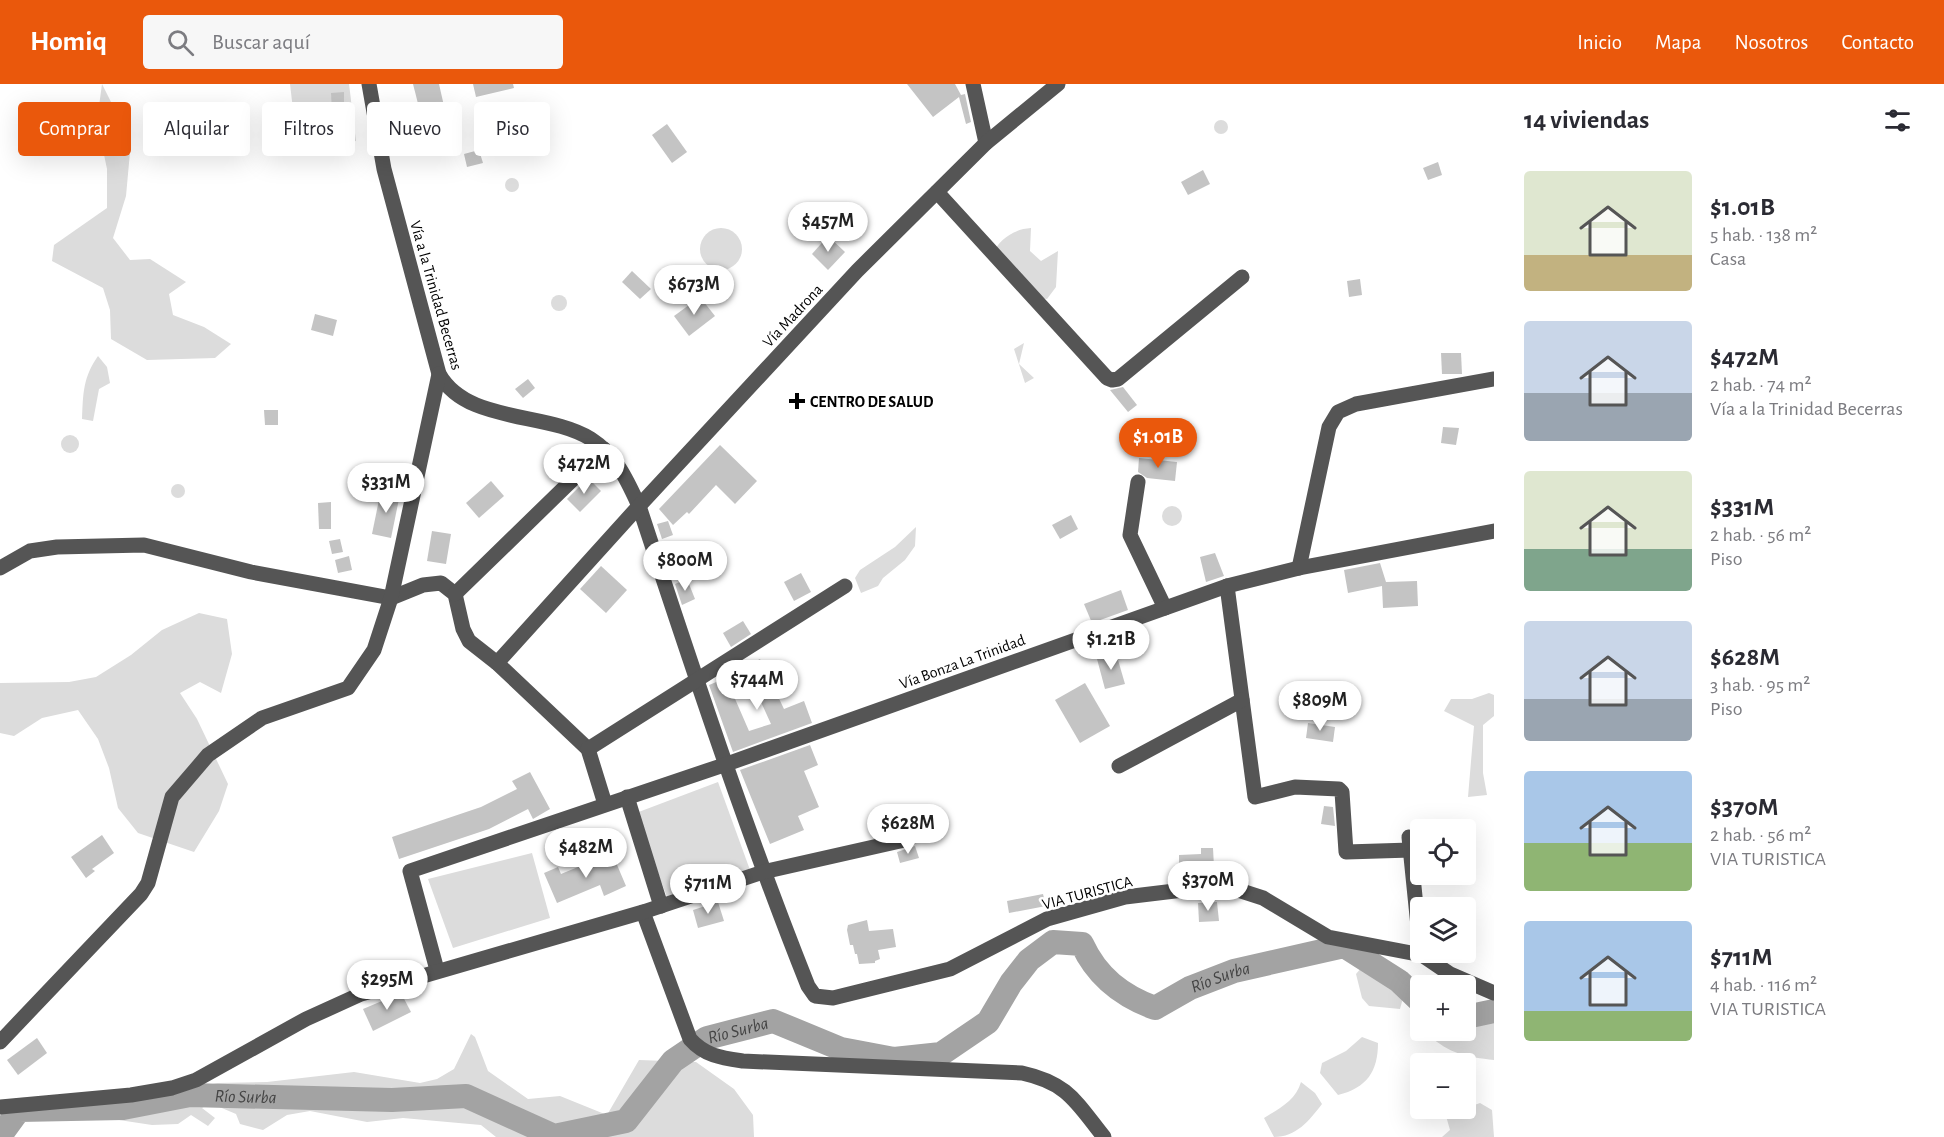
<!DOCTYPE html>
<html lang="es">
<head>
<meta charset="utf-8">
<style>
	body { margin:0; font-family:"Alegreya Sans",sans-serif; background:#f7f7f7; color:#2b2b33; height:100vh; display:flex; flex-direction:column; font-size:22px; white-space:nowrap }
	* { box-sizing:border-box; margin:0 }
	p { font-size:20px; color:#7c7c81 }
	.icon { flex:none; width:33px; height:33px; fill:none; stroke:currentColor; stroke-width:2; stroke-linecap:round; stroke-linejoin:round }
	.map { position:relative; flex:1; overflow:hidden }
	.sheet { display:flex; flex-direction:column; background:#fff; width:450px }
	.sheet>* { flex:none }
	.top-card { position:absolute; left:18px; top:18px; width:570px; height:54px; display:flex; gap:12px }
	.tools { position:absolute; left:1410px; top:735px; display:grid; gap:12px }
	.tools a { display:grid; place-items:center; width:66px; height:66px; border-radius:6px; background:#fff; box-shadow:0 6px 24px #0002; font-size:30px }
	.price { position:absolute; translate:-50% -51px; padding:0 14px; border-radius:21px; background:#fff; color:#222; font-size:20px; line-height:39px; filter:drop-shadow(0 2px 3px #0008) }
	.price::after { content:''; position:absolute; left:50%; top:36px; width:18px; height:14px; margin-left:-9px; background:inherit; clip-path:polygon(0 0,100% 0,50% 100%) }
	.price.on { background:#ea580c; color:#fff }
	ul { padding:0; list-style:none }
	li { display:flex; align-items:center; gap:18px; height:150px; padding:0 30px }
	li span { display:grid; place-items:center; flex:none; width:168px; height:120px; border-radius:6px; color:#555 }
	li>.icon { margin-inline-start:auto }
	span .icon { width:72px; height:72px; fill:#fffc; stroke-width:1 }
	li b { font-size:26px }
	h2 { display:flex; justify-content:space-between; align-items:center; height:72px; padding:0 30px; font-size:26px }
	.pill { padding:0 21px; border-radius:6px; background:#fff; box-shadow:0 6px 24px #0002; font-size:21px; line-height:54px }
	.pill.on { background:#ea580c; color:#fff }
	header { display:flex; align-items:center; gap:36px; box-sizing:border-box; height:84px; padding:0 30px; background:#ea580c; color:#fff }
	header strong { font-size:28px }
	nav { display:flex; gap:33px; margin-inline-start:auto; font-size:21px }
	.search { width:420px; height:54px; background:#f7f7f7; display:flex; align-items:center; gap:15px; box-sizing:border-box; padding:0 21px; border-radius:6px; color:#7c7c81; font-size:22px }
	main { display:flex; flex:1; min-height:0 }
	.map>svg:first-child { display:block }
	.green { fill:#dcdcdc }
	.lines { fill:none; stroke-linecap:round; stroke-linejoin:round }
	.river { stroke:#a3a3a3; stroke-width:24 }
	.building { fill:#c4c4c4 }
	.minor { stroke:#555; stroke-width:15 }
	.poi-dot { fill:#000; stroke:#fff; stroke-width:2 }
	.labels { text-anchor:middle; stroke-width:5; stroke-linejoin:round; paint-order:stroke }
	.street-label { font-size:16px; fill:#000; stroke:#fff }
	.poi-label { font-size:16px; font-weight:bold; fill:#000; stroke:#fff; text-anchor:start }
	.water-label { font-size:18px; font-style:italic; fill:#444; stroke:#fff }
</style>
</head>
<body>
<header>
<strong>Homiq</strong>
<div class="search"><svg class="icon" aria-label="search" viewBox="0 0 24 24"><circle cx="10" cy="10" r="6"/><path d="M15 15l6 6"/></svg>Buscar aquí</div>
<nav><a>Inicio</a><a>Mapa</a><a>Nosotros</a><a>Contacto</a></nav>
</header>
<main>
<div class="map">
<svg width="1494" height="1053" viewBox="0 0 1494 1053">
	<rect width="100%" height="100%" fill="#fff"/>
	<g class="green">
		<polygon points="102,0 112,20 130,68 126,112 113,154 130,176 150,175 186,198 169,210 173,231 204,243 231,260 215,274 147,276 111,255 110,226 103,204 52,177 54,161 107,124 107,85 97,37"/>
		<polygon points="290,0 349,0 356,57 298,68"/>
		<circle cx="534" cy="29" r="7"/>
		<circle cx="1221" cy="43" r="7"/>
		<circle cx="512" cy="101" r="7"/>
		<path d="M1031,144L1030,167L1041,177L1058,167L1056,203L1047,215L1032,213L992,171C999,155 1014,145 1031,144Z"/>
		<circle cx="721" cy="165" r="21"/>
		<circle cx="559" cy="219" r="8"/>
		<polygon points="1024,259 1019,280 1034,294 1025,299 1014,265"/>
		<path d="M98,272L107,283L110,299L99,305L93,337L82,335C83,310 83,293 98,272Z"/>
		<circle cx="70" cy="360" r="9"/>
		<circle cx="178" cy="407" r="7"/>
		<circle cx="1172" cy="432" r="10"/>
		<polygon points="916,443 915,462 905,476 883,494 878,502 861,509 855,494 860,486 895,463"/>
		<polygon points="199,529 227,535 232,570 221,609 200,598 180,609 197,635 228,700 219,727 194,768 138,749 118,724 109,684 98,655 78,626 42,634 14,652 0,649 0,599 69,598 96,593 131,571 162,546"/>
		<polygon points="1489,609 1494,611 1494,632 1483,641 1483,689 1487,711 1468,713 1474,642 1444,627 1451,615 1472,615"/>
		<polygon points="718,698 750,786 668,816 636,729"/>
		<polygon points="532,769 550,834 453,864 428,795"/>
		<polygon points="1362,883 1406,903 1400,925 1369,922 1362,914 1356,890"/>
		<path d="M1494,929V976C1467,973 1449,970 1429,951V947L1466,946V944H1471Z"/>
		<polygon points="471,950 475,953 488,987 528,1015 560,1012 607,1031 639,976 696,978 734,1005 753,1031 754,1053 496,1053 481,1041 403,1034 367,1038 310,1027 287,1031 263,1046 240,1040 236,1030 210,1019 202,1024 215,1034 208,1042 191,1031 178,1040 152,1041 119,1036 109,1017 152,1012 218,999 267,998 354,988 420,999 437,995 454,985"/>
		<path d="M1362,953L1378,959C1378,987 1367,1004 1338,1011L1320,989L1322,979L1346,967Z"/>
		<path d="M1301,998L1315,1009L1322,1020C1309,1037 1296,1053 1274,1053L1264,1034C1280,1024 1296,1016 1301,998Z"/>
		<polygon points="1480,1019 1492,1026 1494,1053 1442,1053 1450,1046 1444,1025 1466,1024"/>
	</g>
	<g class="lines">
		<g class="river">
			<polyline points="1466,933 1494,927"/>
			<path id="s1" d="M0,1052L19,1026L123,1024L190,1011L392,1016L466,1012L554,1052L626,1037L673,977L707,954L773,937L841,965L894,975L941,970L988,938L1011,899L1029,876L1053,858L1082,860C1097,893 1122,912 1155,924L1190,904L1234,887L1344,862L1399,897L1420,917"/>
		</g>
	</g>
	<g class="building">
		<polygon points="413,0 439,0 449,44 426,51"/>
		<polygon points="473,0 513,0 514,4 476,13"/>
		<polygon points="907,0 955,0 961,11 965,10 971,38 966,40 959,13 933,33"/>
		<polygon points="344,8 344,28 332,28 331,9"/>
		<polygon points="667,40 687,68 672,79 652,51"/>
		<polygon points="479,66 483,79 467,83 464,70"/>
		<polygon points="1438,78 1442,91 1428,96 1423,84"/>
		<polygon points="1203,86 1210,100 1188,111 1181,98"/>
		<polygon points="828,152 845,168 828,186 812,170"/>
		<polygon points="632,187 651,205 640,215 622,198"/>
		<polygon points="1360,195 1362,211 1349,213 1347,197"/>
		<polygon points="700,213 715,232 689,252 674,232"/>
		<polygon points="315,230 337,236 333,252 311,246"/>
		<polygon points="1441,269 1461,269 1462,290 1442,290"/>
		<polygon points="528,295 535,304 523,314 515,305"/>
		<polygon points="1123,303 1137,321 1128,328 1110,306"/>
		<polygon points="264,326 278,326 278,341 265,341"/>
		<polygon points="1443,343 1459,344 1456,361 1441,359"/>
		<polygon points="720,361 757,397 735,420 716,401 689,430 687,428 673,441 659,425"/>
		<polygon points="1139,374 1177,378 1175,397 1147,394 1138,388"/>
		<polygon points="588,394 601,407 580,428 567,415"/>
		<polygon points="491,397 504,412 479,434 466,419"/>
		<polygon points="381,406 400,410 391,454 372,450"/>
		<polygon points="331,418 331,445 319,445 318,419"/>
		<polygon points="1071,431 1078,445 1060,455 1052,441"/>
		<polygon points="668,437 673,451 662,455 657,440"/>
		<polygon points="432,447 451,450 446,480 427,477"/>
		<polygon points="340,455 343,468 332,470 329,457"/>
		<polygon points="671,459 676,472 667,475 662,461"/>
		<polygon points="1215,469 1224,492 1206,498 1200,473"/>
		<polygon points="349,472 352,486 338,489 335,476"/>
		<polygon points="1380,479 1386,498 1417,497 1418,522 1383,524 1382,502 1348,509 1344,486"/>
		<polygon points="601,482 627,506 606,529 580,505"/>
		<polygon points="801,489 811,508 794,517 784,498"/>
		<polygon points="687,495 695,515 682,521 675,500"/>
		<polygon points="1121,506 1128,526 1092,539 1084,520"/>
		<polygon points="743,537 751,550 731,563 723,549"/>
		<polygon points="1116,569 1125,600 1105,605 1097,575"/>
		<polygon points="760,575 784,625 804,617 812,639 733,668 709,601 726,594 749,647 771,640 745,583"/>
		<polygon points="1085,599 1110,642 1080,659 1055,616"/>
		<polygon points="1308,639 1335,643 1333,658 1306,654"/>
		<polygon points="810,661 818,681 804,687 819,723 798,732 804,746 770,760 740,686"/>
		<polygon points="530,688 550,725 533,735 528,725 489,745 399,775 392,753 481,723 517,705 512,697"/>
		<polygon points="1324,722 1333,723 1335,742 1321,740"/>
		<polygon points="102,751 114,769 92,785 95,787 86,794 71,773"/>
		<polygon points="915,762 919,774 900,779 897,768"/>
		<polygon points="1201,764 1213,764 1214,783 1191,784 1191,790 1179,790 1179,771 1201,770"/>
		<polygon points="612,769 626,802 604,812 600,801 557,819 544,789 558,783 561,790"/>
		<polygon points="1043,810 1046,822 1009,829 1007,817"/>
		<polygon points="718,818 724,837 698,844 693,826"/>
		<polygon points="1217,818 1219,837 1199,838 1198,819"/>
		<polygon points="867,836 869,847 893,845 896,863 878,866 880,875 875,877 875,879 859,880 857,870 855,870 853,861 850,861 847,846 848,841"/>
		<polygon points="401,909 411,928 373,947 363,925"/>
		<polygon points="37,954 47,969 18,991 7,976"/>
	</g>
	<g class="lines">
		<g class="minor">
			<path d="M369,0L384,85L439,290C467,340 546,327 591,355C616,371 627,396 639,422C692,583 745,744 808,902L815,912L833,914L950,885L1047,835L1125,813L1208,803L1232,804L1263,814L1328,853L1422,871L1450,890L1494,909"/>
			<polyline points="973,0 986,59"/>
			<polyline points="937,108 1107,294 1112,296 1118,295 1242,193"/>
			<polyline points="1138,398 1130,451 1165,524"/>
			<polyline points="0,484 30,467 57,463 144,461 251,488 391,514 423,501 441,499 455,510 463,545 469,557 497,579 588,665 605,720"/>
			<polyline points="1299,484 1329,343 1338,328 1356,320 1494,295"/>
			<polyline points="1227,502 1255,713 1295,703 1339,705 1342,708 1346,768 1411,766"/>
			<polyline points="455,510 604,365"/>
			<polyline points="497,579 639,422 857,187 986,59 1058,0"/>
			<polyline points="588,665 845,502"/>
			<polyline points="1119,682 1242,616"/>
			<polyline points="627,713 661,822"/>
			<polyline points="1409,753 1420,862"/>
			<path d="M643,828L690,955C705,972 722,974 743,977L1022,989C1068,999 1076,1018 1104,1053"/>
			<polyline points="437,886 410,787 724,681 1227,502 1299,484 1494,447"/>
			<polyline points="0,958 141,810 148,799 172,713 208,671 262,634 348,604 374,566 391,514 439,290"/>
			<polyline points="0,1023 131,1011 172,1004 196,996 306,935 361,910 643,828 763,788 909,755"/>
		</g>
	</g>
	<path class="poi-dot" d="M794 308h6v6h6v6h-6v6h-6v-6h-6v-6h6z"/>
	<g class="labels">
		<g class="street-label">
			<text transform="translate(437 211) rotate(74)" y="6">Vía a la Trinidad Becerras</text>
			<text transform="translate(792 231) rotate(-47)" y="6">Vía Madrona</text>
			<text transform="translate(962 577) rotate(-20)" y="6">Vía Bonza La Trinidad</text>
			<text transform="translate(1087 808) rotate(-15)" y="6">VIA TURISTICA</text>
		</g>
		<g class="poi-label">
			<text x="810" y="323">CENTRO DE SALUD</text>
		</g>
		<g class="water-label">
			<text dy="6" stroke="none"><textPath href="#s1" startOffset="1374">Río Surba</textPath></text>
			<text dy="6" stroke="none"><textPath href="#s1" startOffset="800">Río Surba</textPath></text>
			<text dy="6" stroke="none"><textPath href="#s1" startOffset="260">Río Surba</textPath></text>
		</g>
	</g>
</svg>
<div class="tools">
<a><svg class="icon" aria-label="locate" viewBox="0 0 24 24"><circle cx="12" cy="12" r="6"/><path d="M12 2v4M12 18v4M2 12h4M18 12h4"/></svg></a>
<a><svg class="icon" aria-label="layers" viewBox="0 0 24 24"><path d="M12 4l9 5-9 5-9-5zM3 14l9 5 9-5"/></svg></a>
<a>+</a>
<a>−</a>
</div>
<b class="price" style="left:828px;top:169px">$457M</b>
<b class="price" style="left:694px;top:232px">$673M</b>
<b class="price on" style="left:1158px;top:385px">$1.01B</b>
<b class="price" style="left:584px;top:411px">$472M</b>
<b class="price" style="left:386px;top:430px">$331M</b>
<b class="price" style="left:685px;top:508px">$800M</b>
<b class="price" style="left:1111px;top:587px">$1.21B</b>
<b class="price" style="left:757px;top:627px">$744M</b>
<b class="price" style="left:1320px;top:648px">$809M</b>
<b class="price" style="left:908px;top:771px">$628M</b>
<b class="price" style="left:586px;top:795px">$482M</b>
<b class="price" style="left:1208px;top:828px">$370M</b>
<b class="price" style="left:708px;top:831px">$711M</b>
<b class="price" style="left:387px;top:927px">$295M</b>
<div class="top-card">
<a class="pill on">Comprar</a>
<a class="pill">Alquilar</a>
<a class="pill">Filtros</a>
<a class="pill">Nuevo</a>
<a class="pill">Piso</a>
</div>
</div>
<section class="sheet">
<h2>14 viviendas<svg class="icon" aria-label="filters" viewBox="0 0 24 24"><path d="M4 7h16M4 17h16"/><circle cx="9" cy="7" r="2"/><circle cx="15" cy="17" r="2"/></svg></h2>
<ul>
<li><span style="background:linear-gradient(#dfe7d0 70%,#c2b280 0)"><svg class="icon" aria-label="home" viewBox="0 0 24 24"><path d="M3 11l9-7 9 7M6 9v11h12V9"/></svg></span><div><b>$1.01B</b><p>5 hab. · 138 m²</p><p>Casa</p></div></li>
<li><span style="background:linear-gradient(#c9d6e8 60%,#9aa5b1 0)"><svg class="icon" aria-label="home" viewBox="0 0 24 24"><path d="M3 11l9-7 9 7M6 9v11h12V9"/></svg></span><div><b>$472M</b><p>2 hab. · 74 m²</p><p>Vía a la Trinidad Becerras</p></div></li>
<li><span style="background:linear-gradient(#dfe7d0 65%,#7fa58c 0)"><svg class="icon" aria-label="home" viewBox="0 0 24 24"><path d="M3 11l9-7 9 7M6 9v11h12V9"/></svg></span><div><b>$331M</b><p>2 hab. · 56 m²</p><p>Piso</p></div></li>
<li><span style="background:linear-gradient(#c9d6e8 65%,#9aa5b1 0)"><svg class="icon" aria-label="home" viewBox="0 0 24 24"><path d="M3 11l9-7 9 7M6 9v11h12V9"/></svg></span><div><b>$628M</b><p>3 hab. · 95 m²</p><p>Piso</p></div></li>
<li><span style="background:linear-gradient(#a9c7e8 60%,#8fb573 0)"><svg class="icon" aria-label="home" viewBox="0 0 24 24"><path d="M3 11l9-7 9 7M6 9v11h12V9"/></svg></span><div><b>$370M</b><p>2 hab. · 56 m²</p><p>VIA TURISTICA</p></div></li>
<li><span style="background:linear-gradient(#a9c7e8 75%,#8fb573 0)"><svg class="icon" aria-label="home" viewBox="0 0 24 24"><path d="M3 11l9-7 9 7M6 9v11h12V9"/></svg></span><div><b>$711M</b><p>4 hab. · 116 m²</p><p>VIA TURISTICA</p></div></li>
</ul>
</section>
</main>
</body>
</html>
